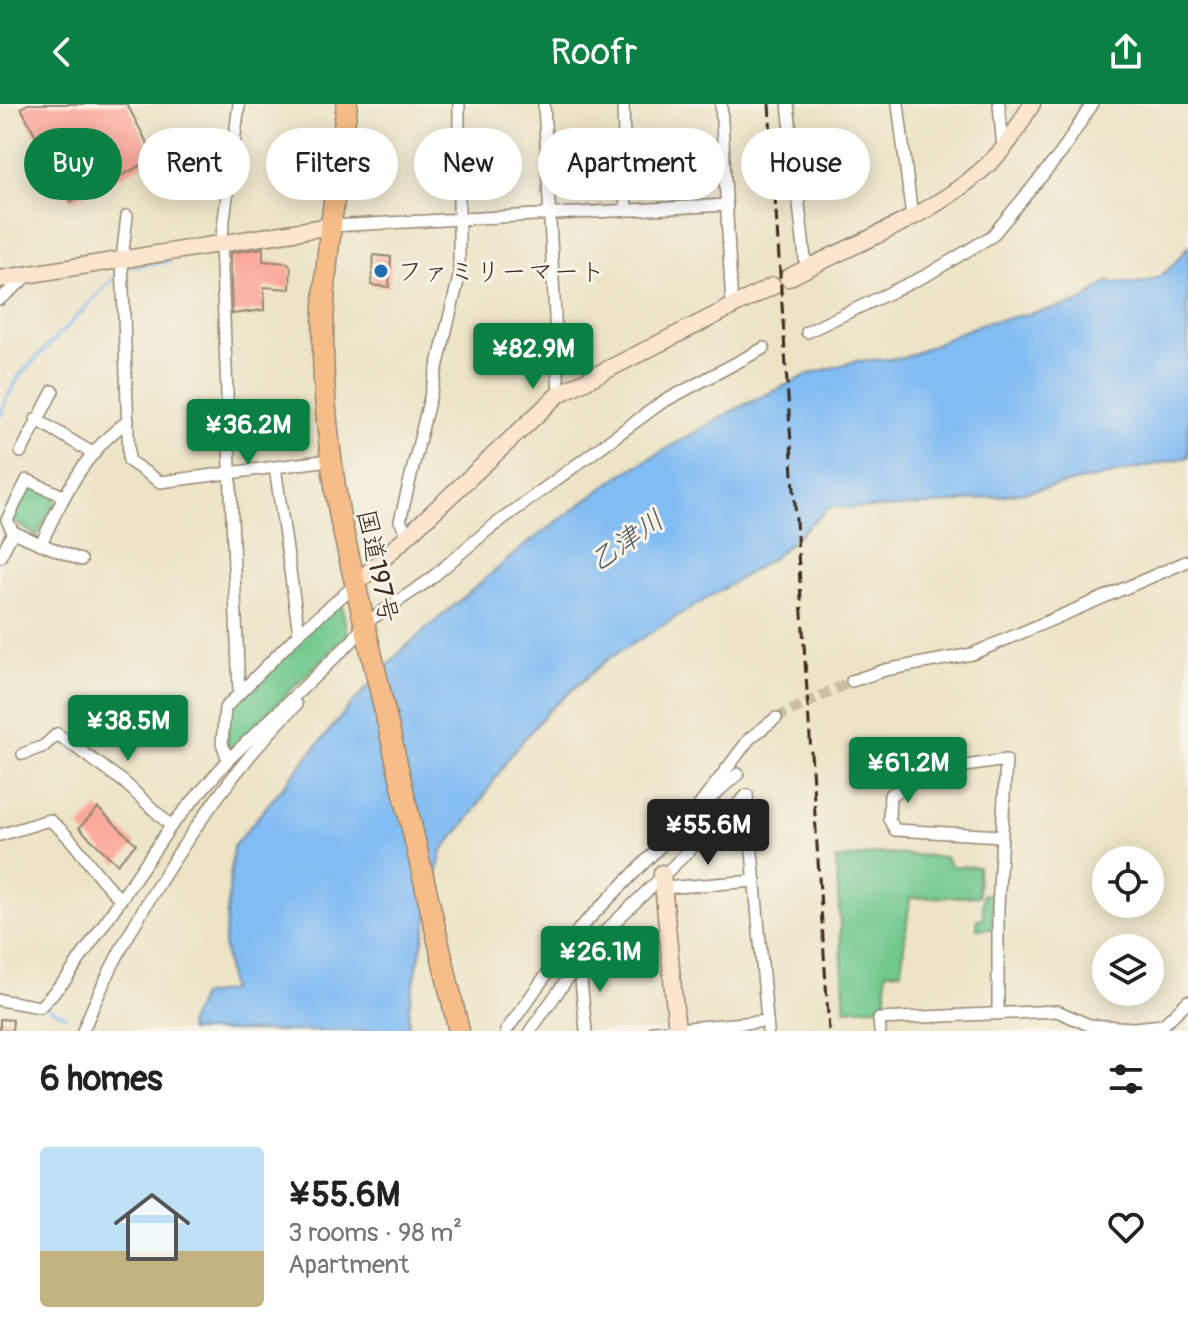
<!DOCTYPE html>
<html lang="en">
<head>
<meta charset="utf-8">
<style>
	body { margin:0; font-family:Pangolin,"Klee One",sans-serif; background:#f2f2f2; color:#222; height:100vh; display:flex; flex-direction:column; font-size:30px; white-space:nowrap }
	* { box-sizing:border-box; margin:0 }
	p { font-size:26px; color:#767676 }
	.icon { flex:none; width:44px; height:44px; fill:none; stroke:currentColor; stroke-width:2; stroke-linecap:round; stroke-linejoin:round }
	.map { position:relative; height:927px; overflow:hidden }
	.side { display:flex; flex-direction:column; background:#fff; flex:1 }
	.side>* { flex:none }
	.hud { position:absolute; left:24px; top:24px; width:1140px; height:72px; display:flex; gap:16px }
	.controls { position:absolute; left:1092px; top:742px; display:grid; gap:16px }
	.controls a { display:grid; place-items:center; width:72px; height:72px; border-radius:50%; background:#fff; box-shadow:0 4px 20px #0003; font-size:40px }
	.price { position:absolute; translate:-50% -68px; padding:0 18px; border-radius:8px; background:#0b8043; color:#fff; font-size:26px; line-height:52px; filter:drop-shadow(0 2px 4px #0008) }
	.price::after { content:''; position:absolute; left:50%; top:48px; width:24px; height:18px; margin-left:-12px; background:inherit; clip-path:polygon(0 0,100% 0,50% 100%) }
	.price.on { background:#222; color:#fff }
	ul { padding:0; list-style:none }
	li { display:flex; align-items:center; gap:24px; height:200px; padding:0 40px }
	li+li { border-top:2px solid #e0e0e0 }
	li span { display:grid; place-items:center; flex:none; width:224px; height:160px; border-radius:8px; color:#555 }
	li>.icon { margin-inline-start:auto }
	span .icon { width:96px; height:96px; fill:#fffc; stroke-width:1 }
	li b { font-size:34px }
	h2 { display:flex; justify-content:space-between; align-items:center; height:96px; padding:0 40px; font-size:34px }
	.chip { padding:0 28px; border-radius:36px; background:#fff; box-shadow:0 4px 20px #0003; font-size:28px; line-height:72px }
	.chip.on { background:#0b8043; color:#fff }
	header { display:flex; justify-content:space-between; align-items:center; height:104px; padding:0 40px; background:#0b8043; color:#fff; font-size:36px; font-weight:600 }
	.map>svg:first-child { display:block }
	.green { fill:#72c98e; stroke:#567a56; stroke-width:2 }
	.water { fill:#81bcf3; stroke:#5e7388; stroke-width:2 }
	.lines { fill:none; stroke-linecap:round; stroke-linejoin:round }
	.stream { stroke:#81bcf3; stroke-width:3 }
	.building { fill:#fba799 }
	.street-tunnel { stroke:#c9bfa4; stroke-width:11; stroke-dasharray:11 5.5; stroke-linecap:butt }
	.street-casing { stroke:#948772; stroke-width:14 }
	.secondary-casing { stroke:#948772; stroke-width:19 }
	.highway-casing { stroke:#948772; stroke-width:23 }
	.street { stroke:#fff; stroke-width:11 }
	.secondary { stroke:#fce5cf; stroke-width:16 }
	.highway { stroke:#f7bd88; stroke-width:20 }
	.rail { stroke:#3b2a1e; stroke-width:3; stroke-dasharray:12 6; stroke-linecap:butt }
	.poi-dot { fill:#1f6fb2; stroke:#f7f3e8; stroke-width:3 }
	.labels { text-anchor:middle; stroke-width:6; stroke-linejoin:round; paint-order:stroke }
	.poi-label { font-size:26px; fill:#3b2a1e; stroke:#f7f3e8; text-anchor:start }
	.street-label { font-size:26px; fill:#3b2a1e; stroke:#f7f3e8 }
	.water-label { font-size:28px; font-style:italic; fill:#50565e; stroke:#f7f3e8 }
</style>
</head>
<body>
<header><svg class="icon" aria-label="back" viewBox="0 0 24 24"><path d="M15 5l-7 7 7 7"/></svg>Roofr<svg class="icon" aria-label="share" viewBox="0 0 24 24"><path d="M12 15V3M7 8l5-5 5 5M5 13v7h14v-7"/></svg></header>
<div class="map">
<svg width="1188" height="927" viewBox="0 0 1188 927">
	<rect width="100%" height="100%" fill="#f7f3e8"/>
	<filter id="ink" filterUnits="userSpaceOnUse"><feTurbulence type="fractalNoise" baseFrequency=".0125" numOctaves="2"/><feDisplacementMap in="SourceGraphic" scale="16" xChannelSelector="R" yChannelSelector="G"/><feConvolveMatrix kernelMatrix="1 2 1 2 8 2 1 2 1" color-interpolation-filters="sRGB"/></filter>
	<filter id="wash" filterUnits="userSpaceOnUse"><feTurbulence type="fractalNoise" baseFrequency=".006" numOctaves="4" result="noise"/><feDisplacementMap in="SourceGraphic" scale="32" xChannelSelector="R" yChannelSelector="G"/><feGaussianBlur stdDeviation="1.8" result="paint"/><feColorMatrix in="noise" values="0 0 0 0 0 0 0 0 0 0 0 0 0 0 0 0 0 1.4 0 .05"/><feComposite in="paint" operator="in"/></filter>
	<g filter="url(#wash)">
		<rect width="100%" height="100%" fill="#ede4c6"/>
		<g class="green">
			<polygon points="32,382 55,393 56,398 37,432 11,416 28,383"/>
			<polygon points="341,494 347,531 228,648 227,604"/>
			<polygon points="882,749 945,753 952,762 978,763 979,792 910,794 901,867 886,868 886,902 845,905 836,756"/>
			<polygon points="983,790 993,790 993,825 977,825 977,815 983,815"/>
		</g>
		<path class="water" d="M1188,142V353C1072,379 949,410 830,403L773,454L608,555L547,608L510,652L471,712L442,747L409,902L408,927H189L188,921L201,892L230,886L224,842L233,743L349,603L403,545L520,445L619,372L732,307L809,270L857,257L904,254L980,220L1079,199L1108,178C1149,182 1163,178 1188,142Z"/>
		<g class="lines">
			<g class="stream">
				<polyline points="131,163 169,157"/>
				<polyline points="8,292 20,271 117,171"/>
				<polyline points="0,312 6,295"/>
				<polyline points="48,904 65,911"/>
				<polyline points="96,923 105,927"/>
			</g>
		</g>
		<g id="blocks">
			<g class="building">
				<polygon points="28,0 127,0 155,54 71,98 21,4"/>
				<polygon points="179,56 220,60 218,75 177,70"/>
				<polygon points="263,144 263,157 288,159 291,164 290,185 264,183 264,206 232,210 230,149"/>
				<polygon points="374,151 391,153 389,183 371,181"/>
				<polygon points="98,704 136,740 117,760 79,724"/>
				<polygon points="0,915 13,916 12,927 0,927"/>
			</g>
		</g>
	</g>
	<g filter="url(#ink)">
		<use href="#blocks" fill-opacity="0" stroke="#948772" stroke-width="2"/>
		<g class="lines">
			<polyline class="street-tunnel" points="776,614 852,577"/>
			<g class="street-casing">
				<g id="street">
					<polyline points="239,0 221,139 239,588"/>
					<polyline points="544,0 559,290"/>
					<polyline points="623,0 626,106"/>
					<polyline points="721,0 732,204"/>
					<polyline points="788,0 806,164"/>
					<polyline points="898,0 912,113"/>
					<polyline points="999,0 1003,45"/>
					<polyline points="127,112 122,155 129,357 160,378 330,356"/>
					<polyline points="331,122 727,101"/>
					<polyline points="0,195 27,173"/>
					<polyline points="807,228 927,171 992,132 1061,49 1092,0"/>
					<polyline points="36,315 94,350"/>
					<polyline points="21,348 53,287"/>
					<polyline points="275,363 299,529"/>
					<polyline points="13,428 7,416 27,376 63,392"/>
					<polyline points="408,430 400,417 459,173 459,0"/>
					<polyline points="41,440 81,456"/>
					<path d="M0,453L13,428L41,440C62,394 86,346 128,317"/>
					<polyline points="852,577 885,566 972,550 1188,457"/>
					<polyline points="23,650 44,642 57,630 124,678 171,722"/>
					<polyline points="228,656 222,639 225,604 299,529 355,481"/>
					<polyline points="747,691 768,927"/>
					<polyline points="707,697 738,670"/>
					<path d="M0,731L49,716C79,737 93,772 121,795"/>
					<polyline points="663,784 755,777"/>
					<polyline points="579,856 586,927"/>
					<polyline points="0,896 40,903 67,874 171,722 228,656 353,536 364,520 428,477 489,425 661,299 764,244"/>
					<polyline points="998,910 998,804 1006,656 938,666 890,691 889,715 895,726 1002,732"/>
					<path d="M83,927C124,822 216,681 296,601"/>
					<polyline points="506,927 579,825 695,707 750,634 776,614"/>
					<polyline points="530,927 593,839 747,691"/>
					<polyline points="654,927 767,917"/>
					<polyline points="880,927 879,915 1057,907 1089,921 1133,924 1163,921 1188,897"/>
				</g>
			</g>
			<g class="secondary-casing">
				<g id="secondary">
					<path d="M788,174C859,136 946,109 1002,46C1014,33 1022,15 1032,0"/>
					<polyline points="0,175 331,122"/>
					<polyline points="355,481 559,290 773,182"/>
					<polyline points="662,769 677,927"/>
				</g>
			</g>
			<g class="highway-casing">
				<path id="highway" d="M347,0C337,79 323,158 323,238C323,297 330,355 340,414L459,927"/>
			</g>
			<use href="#street" class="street"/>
			<use href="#secondary" class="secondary"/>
			<use href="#highway" class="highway"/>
			<polyline class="rail" points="769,0 829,927"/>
		</g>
	</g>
	<circle class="poi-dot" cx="381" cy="167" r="8"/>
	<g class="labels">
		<g class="poi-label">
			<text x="397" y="176">ファミリーマート</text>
		</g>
		<g class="street-label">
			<text transform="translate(378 462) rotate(78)" y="9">国道197号</text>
		</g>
		<g class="water-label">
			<text transform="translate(626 436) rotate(-35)" y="10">乙津川</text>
		</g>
	</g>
</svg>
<div class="controls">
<a><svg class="icon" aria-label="locate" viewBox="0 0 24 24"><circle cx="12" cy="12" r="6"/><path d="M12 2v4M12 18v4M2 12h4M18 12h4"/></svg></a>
<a><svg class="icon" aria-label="layers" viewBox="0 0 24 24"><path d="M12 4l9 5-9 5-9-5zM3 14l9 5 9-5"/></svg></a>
</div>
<b class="price" style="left:533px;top:287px">¥82.9M</b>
<b class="price" style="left:248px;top:363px">¥36.2M</b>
<b class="price" style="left:128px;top:659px">¥38.5M</b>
<b class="price" style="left:908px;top:701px">¥61.2M</b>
<b class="price on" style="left:708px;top:763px">¥55.6M</b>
<b class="price" style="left:600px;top:890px">¥26.1M</b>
<div class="hud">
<a class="chip on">Buy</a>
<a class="chip">Rent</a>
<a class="chip">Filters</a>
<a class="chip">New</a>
<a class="chip">Apartment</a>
<a class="chip">House</a>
</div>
</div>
<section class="side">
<h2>6 homes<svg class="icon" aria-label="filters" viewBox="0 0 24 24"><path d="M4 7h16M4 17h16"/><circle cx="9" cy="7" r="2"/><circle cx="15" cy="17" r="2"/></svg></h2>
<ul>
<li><span style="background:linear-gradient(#bfe0f5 65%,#c2b280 0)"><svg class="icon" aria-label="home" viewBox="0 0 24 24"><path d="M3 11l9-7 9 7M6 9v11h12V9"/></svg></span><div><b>¥55.6M</b><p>3 rooms · 98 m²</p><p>Apartment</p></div><svg class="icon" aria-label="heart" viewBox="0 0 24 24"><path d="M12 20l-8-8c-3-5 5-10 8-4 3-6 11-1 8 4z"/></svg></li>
</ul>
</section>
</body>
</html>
